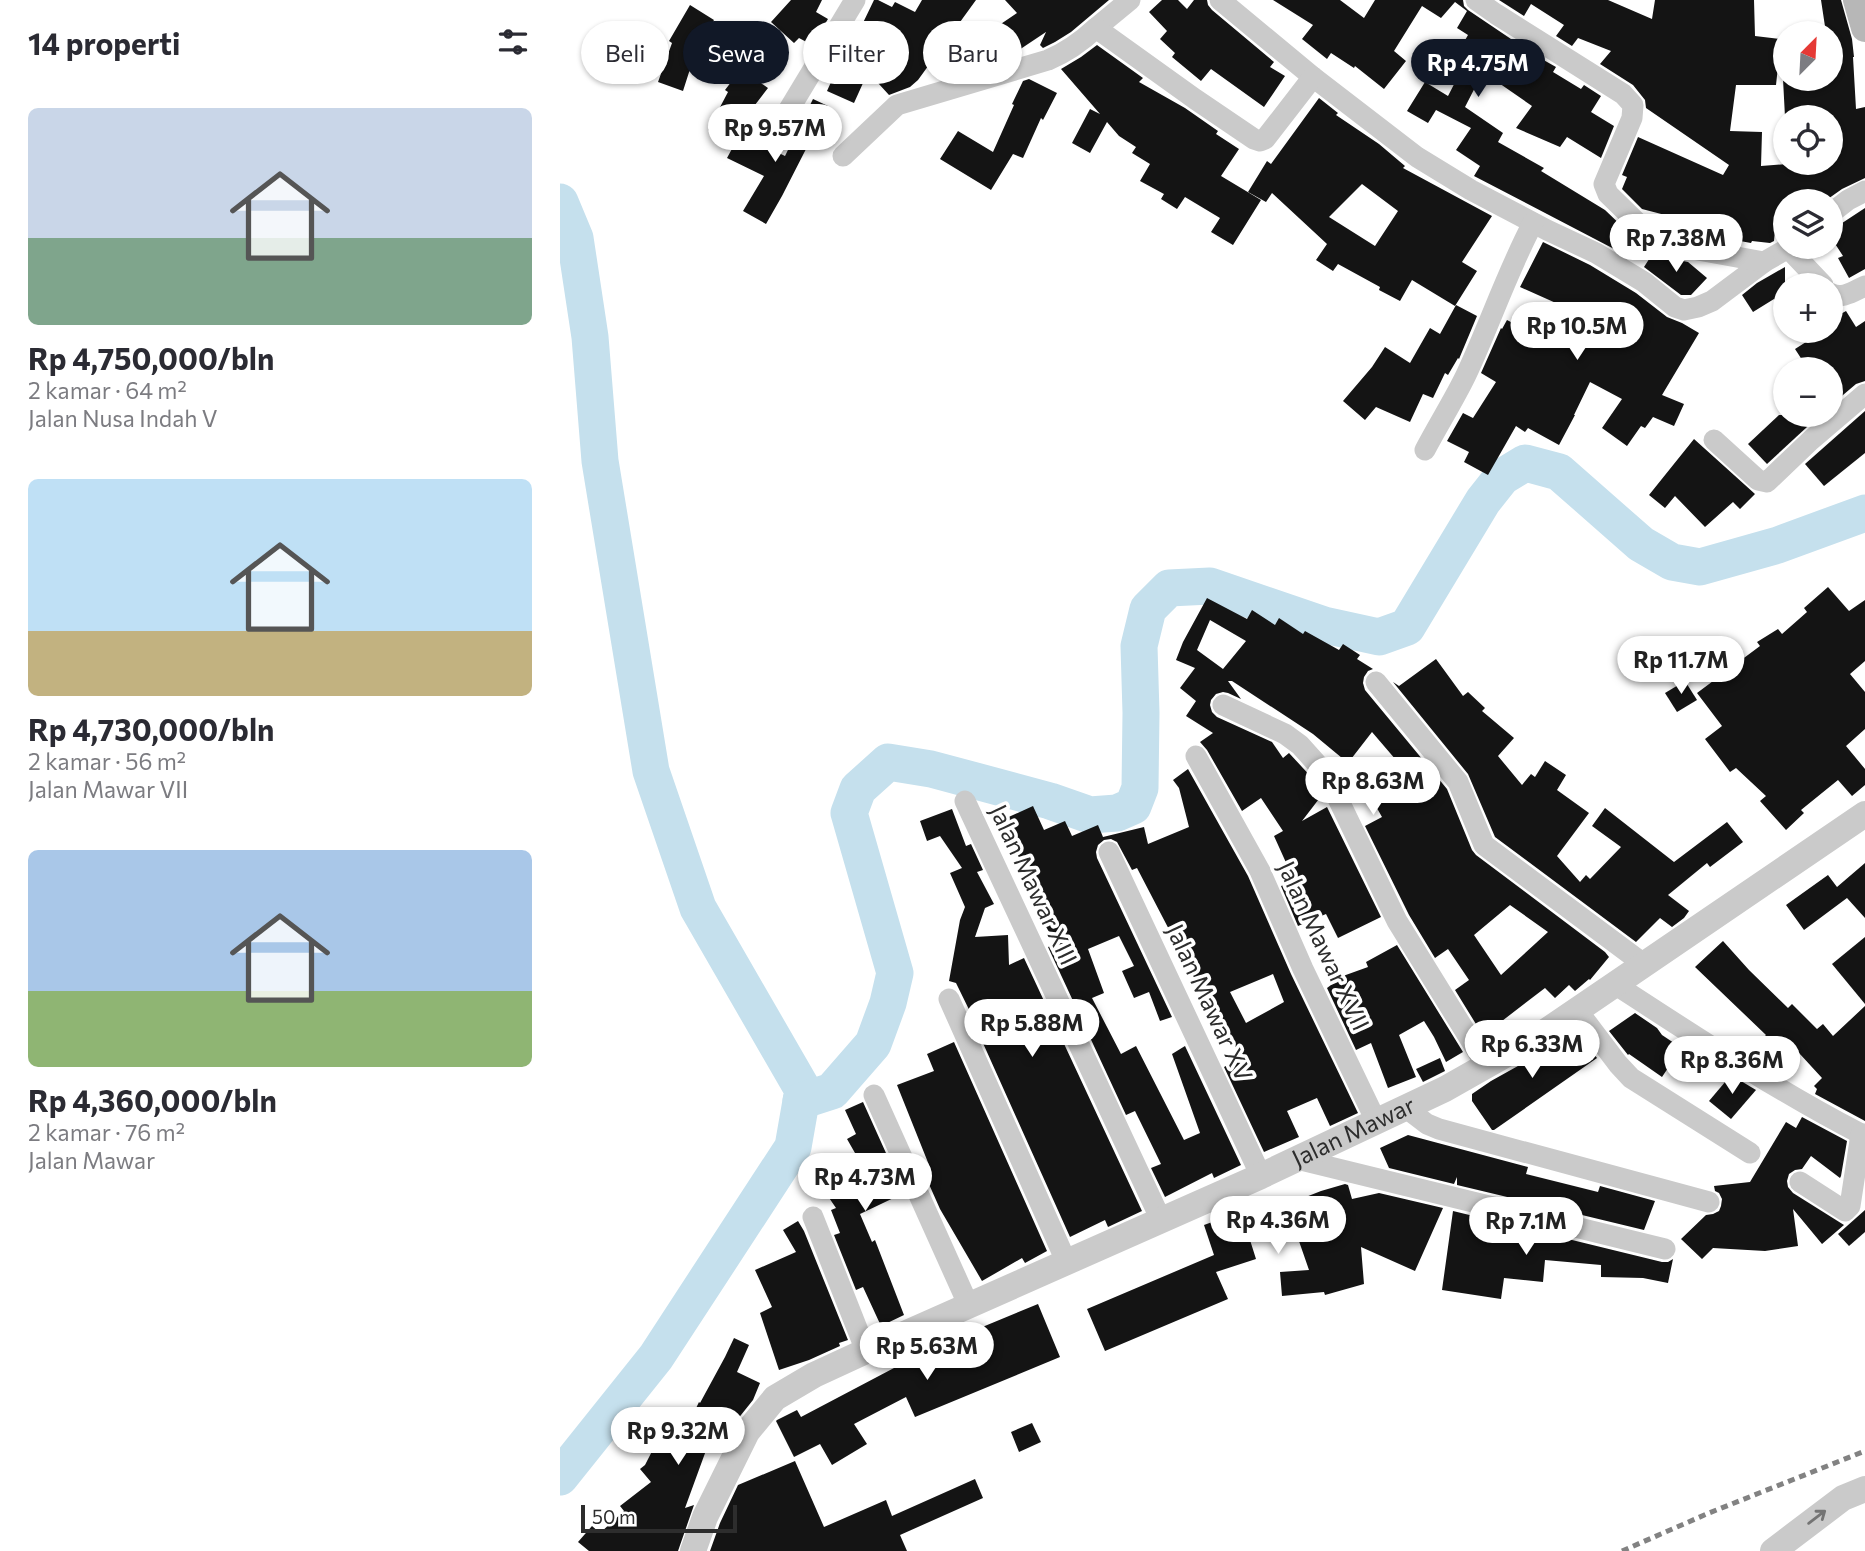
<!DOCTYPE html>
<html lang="id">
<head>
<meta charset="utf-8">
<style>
	body { margin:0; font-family:Commissioner,sans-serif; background:#f7f7f7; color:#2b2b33; height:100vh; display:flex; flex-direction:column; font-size:26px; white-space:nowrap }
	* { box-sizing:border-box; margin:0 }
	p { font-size:23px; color:#7c7c81 }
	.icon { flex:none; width:38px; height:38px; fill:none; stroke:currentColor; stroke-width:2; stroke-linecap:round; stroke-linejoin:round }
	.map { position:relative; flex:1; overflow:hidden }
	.panel { display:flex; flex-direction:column; background:#fff; width:560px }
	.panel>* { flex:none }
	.top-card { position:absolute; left:21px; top:21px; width:665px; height:63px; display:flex; gap:14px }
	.needle { width:46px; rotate:24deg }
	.tools { position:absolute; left:1213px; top:21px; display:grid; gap:14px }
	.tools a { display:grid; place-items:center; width:70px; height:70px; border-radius:50%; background:#fff; box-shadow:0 2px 5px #0004; font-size:35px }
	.scale { position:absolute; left:21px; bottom:18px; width:156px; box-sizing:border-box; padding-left:7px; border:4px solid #2d2d2d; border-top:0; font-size:19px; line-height:24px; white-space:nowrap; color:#2d2d2d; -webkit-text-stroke:5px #fff; paint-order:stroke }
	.price { position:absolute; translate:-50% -60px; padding:0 16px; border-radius:24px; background:#fff; color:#222; font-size:23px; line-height:46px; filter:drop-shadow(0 2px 4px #0008) }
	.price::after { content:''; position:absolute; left:50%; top:42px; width:21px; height:16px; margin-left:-10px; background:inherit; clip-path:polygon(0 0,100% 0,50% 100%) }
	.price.on { background:#111827; color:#fff }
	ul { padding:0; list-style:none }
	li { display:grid; align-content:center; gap:14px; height:371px; padding:0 28px }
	li span { display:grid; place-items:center; height:217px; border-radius:10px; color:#555 }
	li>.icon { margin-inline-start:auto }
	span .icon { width:126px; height:126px; fill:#fffc; stroke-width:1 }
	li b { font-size:30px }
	h2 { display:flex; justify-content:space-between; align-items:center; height:84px; padding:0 28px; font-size:30px }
	.tag { padding:0 24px; border-radius:32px; background:#fff; box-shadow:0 2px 5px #0004; font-size:24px; line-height:63px }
	.tag.on { background:#111827; color:#fff }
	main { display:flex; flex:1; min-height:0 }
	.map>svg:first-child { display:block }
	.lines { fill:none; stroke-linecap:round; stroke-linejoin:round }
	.river { stroke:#c5e0ed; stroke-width:37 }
	.building { fill:#141414; fill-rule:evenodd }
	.minor { stroke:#cacaca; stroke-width:21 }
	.tertiary { stroke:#cacaca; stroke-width:26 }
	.secondary { stroke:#b7b7b7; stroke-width:28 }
	.rail { stroke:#828282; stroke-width:5; stroke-dasharray:7 5; stroke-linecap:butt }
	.oneway { stroke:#747474 }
	.labels { text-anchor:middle; stroke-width:7; stroke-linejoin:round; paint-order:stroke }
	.street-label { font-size:24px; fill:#2d2d2d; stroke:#fff }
</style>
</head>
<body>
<main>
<section class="panel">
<h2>14 properti<svg class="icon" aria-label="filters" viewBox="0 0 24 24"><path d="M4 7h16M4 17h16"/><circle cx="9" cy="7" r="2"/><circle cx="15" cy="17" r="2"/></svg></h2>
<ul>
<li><span style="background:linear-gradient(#c9d6e8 60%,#7fa58c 0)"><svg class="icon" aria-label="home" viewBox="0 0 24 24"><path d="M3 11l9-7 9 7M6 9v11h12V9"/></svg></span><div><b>Rp 4,750,000/bln</b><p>2 kamar · 64 m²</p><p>Jalan Nusa Indah V</p></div></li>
<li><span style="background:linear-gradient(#bfe0f5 70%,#c2b280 0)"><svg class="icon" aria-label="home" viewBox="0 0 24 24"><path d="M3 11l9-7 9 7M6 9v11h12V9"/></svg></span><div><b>Rp 4,730,000/bln</b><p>2 kamar · 56 m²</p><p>Jalan Mawar VII</p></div></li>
<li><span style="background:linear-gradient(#a9c7e8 65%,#8fb573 0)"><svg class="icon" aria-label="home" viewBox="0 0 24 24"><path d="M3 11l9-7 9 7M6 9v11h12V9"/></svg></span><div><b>Rp 4,360,000/bln</b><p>2 kamar · 76 m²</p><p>Jalan Mawar</p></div></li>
</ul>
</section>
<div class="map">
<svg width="1305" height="1551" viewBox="0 0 1305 1551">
	<rect width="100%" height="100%" fill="#fff"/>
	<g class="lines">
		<g class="river">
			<polyline points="0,202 15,238 30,337 40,461 91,771 138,908 243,1090 233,1147 96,1357 0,1477"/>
			<polyline points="241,1101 272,1091 313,1044 328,1003 335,973 289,813 298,789 328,762 371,769 490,801 530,815 557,813 573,806 580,788 581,713 579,646 588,609 609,588 650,586 764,625 819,637 847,627 923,501 942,477 965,463 999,472 1081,544 1112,562 1140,567 1218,545 1305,513"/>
		</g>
	</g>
	<g class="building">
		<polygon points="231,0 262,0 256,12 268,19 252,45 239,38 234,43 211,22"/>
		<polygon points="314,0 318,0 332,7 335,2 355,12 362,0 416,0 358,80 350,87 329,95 308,72 294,103 267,91 281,60 276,58 291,31 295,33 299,26 301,27"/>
		<polygon points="445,0 549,0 511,32 495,42 483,48 480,45 486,32 447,58 429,32 457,13"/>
		<polygon points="602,0 618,0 627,9 634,0 647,0 648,5 652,10 714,62 710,67 725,76 704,107 651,69 641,81 612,57 615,53 600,39 607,31 589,12"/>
		<polygon points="713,0 780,0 804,18 815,0 903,0 904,6 908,10 951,39 949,43 979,59 980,58 996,67 993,72 1021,89 1024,85 1041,96 1031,112 1054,126 1041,158 1007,137 1000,147 956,128 972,106 923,72 905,107 943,133 938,142 984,168 981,171 1045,210 1067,231 1056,250 914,176 920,166 896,150 911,128 876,110 868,123 847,111 865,82 888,96 906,61 896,56 908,35 897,28 907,11 895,2 881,18 862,6 834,51 846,61 824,89 795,66 794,68 771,53 767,59 742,39 753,25"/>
		<polygon points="939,0 1048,0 1092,19 1095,0 1194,0 1195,36 1221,39 1216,85 1176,85 1170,131 1202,132 1201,166 1239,163 1270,163 1270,117 1225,117 1223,79 1270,79 1270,33 1266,33 1261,0 1281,0 1292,39 1294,57 1293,57 1296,109 1305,107 1305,178 1282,189 1265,201 1225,201 1225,229 1215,230 1214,241 1210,243 1192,241 1191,243 1169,239 1168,242 1153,239 1155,228 1082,209 1062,189 1067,177 1062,175 1078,137 1163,175 1169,165 1086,108 1085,100 1073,85 1040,64 1051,51 1018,38 1012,46 996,36 1004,25 971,4 964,16"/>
		<polygon points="130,5 154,20 127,65 131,66 123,91 98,82 112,43 109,41"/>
		<polygon points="537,45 583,78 579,82 625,108 658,131 656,134 679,149 661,176 701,200 673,245 651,232 660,218 625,197 617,209 601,199 604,194 580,181 590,164 572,153 576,147 559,136 547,122 530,153 512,143 530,109 540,114 501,69 521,57"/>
		<polygon points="401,52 414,67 381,78 374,71"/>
		<polygon points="181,69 208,88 168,140 148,130 168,92 165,90"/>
		<polygon points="469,79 497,93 483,120 481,118 463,158 453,154 431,190 380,159 398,131 433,152 454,105 452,104 463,81"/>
		<path d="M759,98L778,113L776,115L819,144L845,166L843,168L932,216L902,262L917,271L895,306L852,280L840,301L819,290L820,287L778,264L773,271L756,260L767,244L712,193L706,202L688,192L707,161L711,164ZM802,184L838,211L815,246L769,217Z"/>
		<polygon points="253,99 268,106 222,196 206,224 183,211 204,176 167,158 180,134 225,156"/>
		<polygon points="1305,208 1305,269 1289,278 1278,258 1283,256 1270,236 1270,231"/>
		<polygon points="983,242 1030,265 1076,293 1107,317 1122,323 1139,333 1102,395 1124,404 1114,426 1093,417 1085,428 1081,426 1067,446 1042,428 1062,399 1030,382 1014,415 1015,415 999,445 968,428 965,432 956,426 928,475 904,462 909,452 887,441 903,413 913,418 936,382 921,373 941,328 942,329 947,320 998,346 1016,312 960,287"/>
		<polygon points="1093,253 1103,257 1128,262 1147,278 1131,295 1121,295 1084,267"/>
		<polygon points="1225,267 1225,314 1214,299 1193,312 1182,295 1197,283"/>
		<polygon points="896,305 917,316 899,359 898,358 888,375 885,373 873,398 863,394 850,422 816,407 805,420 783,401 812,367 825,347 850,363 870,328 880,334"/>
		<polygon points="1286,311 1296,327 1305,321 1305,381 1296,384 1270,406 1270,369 1248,369 1235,349 1246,342 1238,331 1270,331 1270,320"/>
		<polygon points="1305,411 1305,453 1264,486 1245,464"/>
		<polygon points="1219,415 1260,415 1207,464 1188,444"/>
		<polygon points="1134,439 1195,494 1180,509 1173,502 1145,527 1115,496 1105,508 1089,495"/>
		<polygon points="1268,587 1289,611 1305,600 1305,661 1290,674 1305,692 1305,729 1286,746 1305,769 1305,785 1292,796 1278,780 1241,810 1244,813 1226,830 1200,801 1206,796 1176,768 1170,772 1145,739 1162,726 1137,693 1200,646 1197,642 1218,629 1222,634 1247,612 1244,608"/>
		<path d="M647,598L687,619L692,610L715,625L719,618L743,634L745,631L779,650L783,644L800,655L797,659L813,669L808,671L804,677L803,683L805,690L887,789L912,850L916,855L1045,952L1049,957L1030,980L1029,979L1015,991L1009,985L995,998L985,988L942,1021L948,1030L927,1042L895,990L909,980L888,949L875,958L849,915L805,826L822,817L805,787L842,767L812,732L788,763L753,734L672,681H668L681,699L668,693L663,692L656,694L651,700L650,705L652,712L657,717L712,742L723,758L729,753L755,781L762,795L742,821L767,807L821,917L778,938L766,914L738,926L721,886L729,883L724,869L728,867L714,836L723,831L701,798L682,811L647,750L640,742L653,733L626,716L636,701L620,688L635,668L616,660L623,642ZM650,620L686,641L663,669L637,650ZM950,905L988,932L941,975L914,935Z"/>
		<polygon points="876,659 903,696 908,692 925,708 922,711 954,738 938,756 962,785 971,774 975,777 985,761 1006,775 997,790 1029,813 997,856 1020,882 1026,875 1030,879 1061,847 1032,826 1045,808 1114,862 1167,822 1183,842 1150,867 1147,863 1108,895 1129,911 1124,918 1112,927 1100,918 1076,942 935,837 908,774 833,682 839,686"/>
		<polygon points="1125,681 1137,700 1117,712 1105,693"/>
		<path d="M628,769L688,876L731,974L798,1113L770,1126L757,1098L727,1111L739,1137L704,1152L664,1067L681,1058L647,986L640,989L577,868L572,870L557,842L551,839L544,840L538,845L536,852L537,858L612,1017L600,1021L589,992L574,998L562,971L574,966L559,936L528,949L544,993L532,998L561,1054L576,1046L624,1140L640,1133L612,1054L625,1046L681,1165L654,1178L652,1173L605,1197L591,1168L601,1164L575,1111L566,1115L488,947L496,944L485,925L488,923L473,884H471L442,820L473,806L484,830L505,821L512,836L538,825L543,837L584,827L588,844L629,827L619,788L613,780ZM713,974L724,1002L686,1023L670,992Z"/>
		<polygon points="392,809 406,846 411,844 423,870 417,872 434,904 425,908 415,937 448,935 449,965 464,958 582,1211 548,1227 545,1220 510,1237 418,1032 420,1032 396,983 389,981 400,920 405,907 390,873 402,868 380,836 367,841 360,821"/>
		<polygon points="1305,863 1305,918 1287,898 1244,930 1226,905 1268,875 1277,887"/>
		<polygon points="1305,937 1305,1004 1272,964"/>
		<polygon points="1163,941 1189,970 1228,1008 1232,1004 1257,1029 1263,1024 1273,1036 1305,1006 1305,1121 1255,1094 1257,1089 1254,1086 1262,1078 1228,1041 1217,1051 1204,1037 1206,1035 1135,967"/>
		<polygon points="837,945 903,1052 886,1062 874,1037 864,1021 839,1035 856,1077 828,1088 811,1043 796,1050 767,988 783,976 808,967 806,962"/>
		<polygon points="1075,1013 1097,1028 1102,1035 1126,1051 1128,1048 1145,1059 1133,1076 1112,1062 1102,1077 1069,1054 1068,1055 1049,1031"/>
		<polygon points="1015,1030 1037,1058 934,1130 932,1130 912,1101 912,1094 931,1081 990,1048"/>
		<polygon points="394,1042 487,1251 465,1263 462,1258 422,1281 380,1209 364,1173 371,1170 337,1085 374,1071 367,1054"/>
		<polygon points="880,1058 885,1071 863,1082 856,1069"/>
		<polygon points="1171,1075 1196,1090 1171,1119 1149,1101"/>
		<polygon points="303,1102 344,1193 300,1214 312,1242 315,1240 344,1315 321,1326 303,1287 296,1290 274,1235 280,1233 271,1210 276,1208 261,1186 299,1160 287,1139 296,1134 285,1110"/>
		<polygon points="1242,1117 1287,1141 1281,1176 1280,1178 1251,1156 1242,1169 1235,1170 1229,1174 1227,1181 1228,1187 1233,1193 1284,1225 1262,1244 1233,1209 1238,1246 1205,1251 1153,1248 1142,1259 1121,1239 1146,1215 1153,1214 1159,1211 1161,1206 1162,1199 1159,1193 1155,1191 1154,1186 1190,1182 1226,1122 1236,1128"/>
		<polygon points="848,1135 968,1167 966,1174 1038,1192 1040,1186 1095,1201 1084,1230 897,1185 897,1177 894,1184 829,1168 820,1148"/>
		<polygon points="785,1184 788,1185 792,1199 819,1193 883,1208 855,1271 801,1247 804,1284 765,1295 764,1292 722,1296 720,1272 749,1270 732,1221 690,1240 696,1259 656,1272 668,1299 545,1351 527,1309 654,1255 644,1225 688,1209 713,1198 718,1208 761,1191"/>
		<polygon points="1305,1210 1305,1232 1289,1246 1278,1234"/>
		<polygon points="893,1211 1102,1262 1108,1262 1113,1259 1108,1283 1083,1278 1041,1277 1041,1265 985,1260 983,1282 944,1278 941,1299 882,1290"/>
		<polygon points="238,1221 244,1231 288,1340 279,1343 280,1346 249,1360 219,1370 200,1313 212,1307 195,1270 236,1252 223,1230"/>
		<polygon points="478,1304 500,1357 355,1417 346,1397 294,1424 307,1444 272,1465 260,1444 234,1457 216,1421 217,1420 237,1410 241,1417 334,1368 333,1364"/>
		<polygon points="174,1338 189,1345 177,1372 200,1383 193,1400 173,1425 160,1451 148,1445 125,1508 134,1505 118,1551 29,1551 18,1542 32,1526 40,1533 64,1511 60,1506 91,1482 80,1469 85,1465 108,1420 126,1429 139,1402 140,1403 165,1357"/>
		<polygon points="472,1423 481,1442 459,1452 451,1432"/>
		<polygon points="235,1461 264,1527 326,1500 332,1516 415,1479 423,1498 340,1535 347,1551 150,1551 160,1523 178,1485"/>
	</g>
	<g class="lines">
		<g class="minor">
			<polyline points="660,0 753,77 857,157 911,190 987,230 1036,253 1084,282 1115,307 1124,310 1138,307 1152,301 1204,262 1230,247"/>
			<polyline points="916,0 936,14 1063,94 1073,105 1072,118 1044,184 1048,194 1095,240 1105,244 1204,262"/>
			<polyline points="536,28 570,0"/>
			<polyline points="222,121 295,0"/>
			<path d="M283,156L337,105L488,60C507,52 521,42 536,28L635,99L694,139L700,141L705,139L753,77"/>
			<polyline points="1270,214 1288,200 1305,191"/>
			<polyline points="1228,248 1263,285"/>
			<path d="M1270,293C1282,300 1294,291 1305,286"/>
			<polyline points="1154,440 1198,480 1207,482 1251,440 1305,394"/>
			<path d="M865,450C878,425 894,400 906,375C930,324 947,272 973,223"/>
			<polyline points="816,682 898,782 924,845 1085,965"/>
			<polyline points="663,705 725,734 740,745 766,774 837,921 926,1065"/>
			<polyline points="636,756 700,871 743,969 817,1123"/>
			<polyline points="405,801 601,1220"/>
			<polyline points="549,852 701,1176"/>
			<path d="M1056,985C1136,1037 1216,1090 1301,1134H1305"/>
			<polyline points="389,999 506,1261"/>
			<polyline points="1017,1010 1058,1064 1071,1078 1190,1153"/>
			<polyline points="314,1095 408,1304"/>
			<polyline points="846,1108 867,1124 879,1129 1149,1202"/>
			<polyline points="737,1159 1105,1249"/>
			<polyline points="1240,1182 1285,1211 1290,1206 1301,1134"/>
			<polyline points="253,1217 306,1351"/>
		</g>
		<g class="tertiary">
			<path id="s1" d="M133,1551L145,1517L187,1432L215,1398L254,1375L306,1351L701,1176L885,1089L982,1034L1305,814"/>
			<polyline points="1213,1551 1283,1498 1305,1489"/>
		</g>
		<polyline class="secondary" points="1297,0 1305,28"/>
		<polyline class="rail" points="1062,1551 1149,1513 1305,1451"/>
	</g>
	<defs><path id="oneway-shaft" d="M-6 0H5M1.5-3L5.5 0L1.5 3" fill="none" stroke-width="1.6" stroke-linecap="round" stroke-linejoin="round" transform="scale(1.75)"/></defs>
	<use class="oneway" href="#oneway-shaft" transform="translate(1257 1517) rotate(-37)"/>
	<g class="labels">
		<g class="street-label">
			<text transform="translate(473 885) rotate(65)" y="8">Jalan Mawar XIII</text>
			<text transform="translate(763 946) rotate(65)" y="8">Jalan Mawar XVII</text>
			<text transform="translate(649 1003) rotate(65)" y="8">Jalan Mawar XV</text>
			<text dy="8" stroke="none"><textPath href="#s1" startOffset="812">Jalan Mawar</textPath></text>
		</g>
	</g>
</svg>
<div class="tools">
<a><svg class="needle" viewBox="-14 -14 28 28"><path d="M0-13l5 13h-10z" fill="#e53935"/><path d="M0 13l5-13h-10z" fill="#7c7c81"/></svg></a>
<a><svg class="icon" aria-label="locate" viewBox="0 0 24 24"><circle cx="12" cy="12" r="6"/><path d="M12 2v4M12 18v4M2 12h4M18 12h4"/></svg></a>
<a><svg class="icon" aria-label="layers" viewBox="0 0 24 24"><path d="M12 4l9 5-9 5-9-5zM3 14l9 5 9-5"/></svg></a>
<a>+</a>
<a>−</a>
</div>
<div class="scale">50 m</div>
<b class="price on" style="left:918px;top:99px">Rp 4.75M</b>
<b class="price" style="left:215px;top:164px">Rp 9.57M</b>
<b class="price" style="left:1116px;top:274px">Rp 7.38M</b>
<b class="price" style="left:1017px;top:362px">Rp 10.5M</b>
<b class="price" style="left:1121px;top:696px">Rp 11.7M</b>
<b class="price" style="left:813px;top:817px">Rp 8.63M</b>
<b class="price" style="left:472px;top:1059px">Rp 5.88M</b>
<b class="price" style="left:972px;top:1080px">Rp 6.33M</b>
<b class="price" style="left:1172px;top:1096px">Rp 8.36M</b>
<b class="price" style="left:305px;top:1213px">Rp 4.73M</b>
<b class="price" style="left:718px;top:1256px">Rp 4.36M</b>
<b class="price" style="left:966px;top:1257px">Rp 7.1M</b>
<b class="price" style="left:367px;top:1382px">Rp 5.63M</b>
<b class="price" style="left:118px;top:1467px">Rp 9.32M</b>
<div class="top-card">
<a class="tag">Beli</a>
<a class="tag on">Sewa</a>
<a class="tag">Filter</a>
<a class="tag">Baru</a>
</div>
</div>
</main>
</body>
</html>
